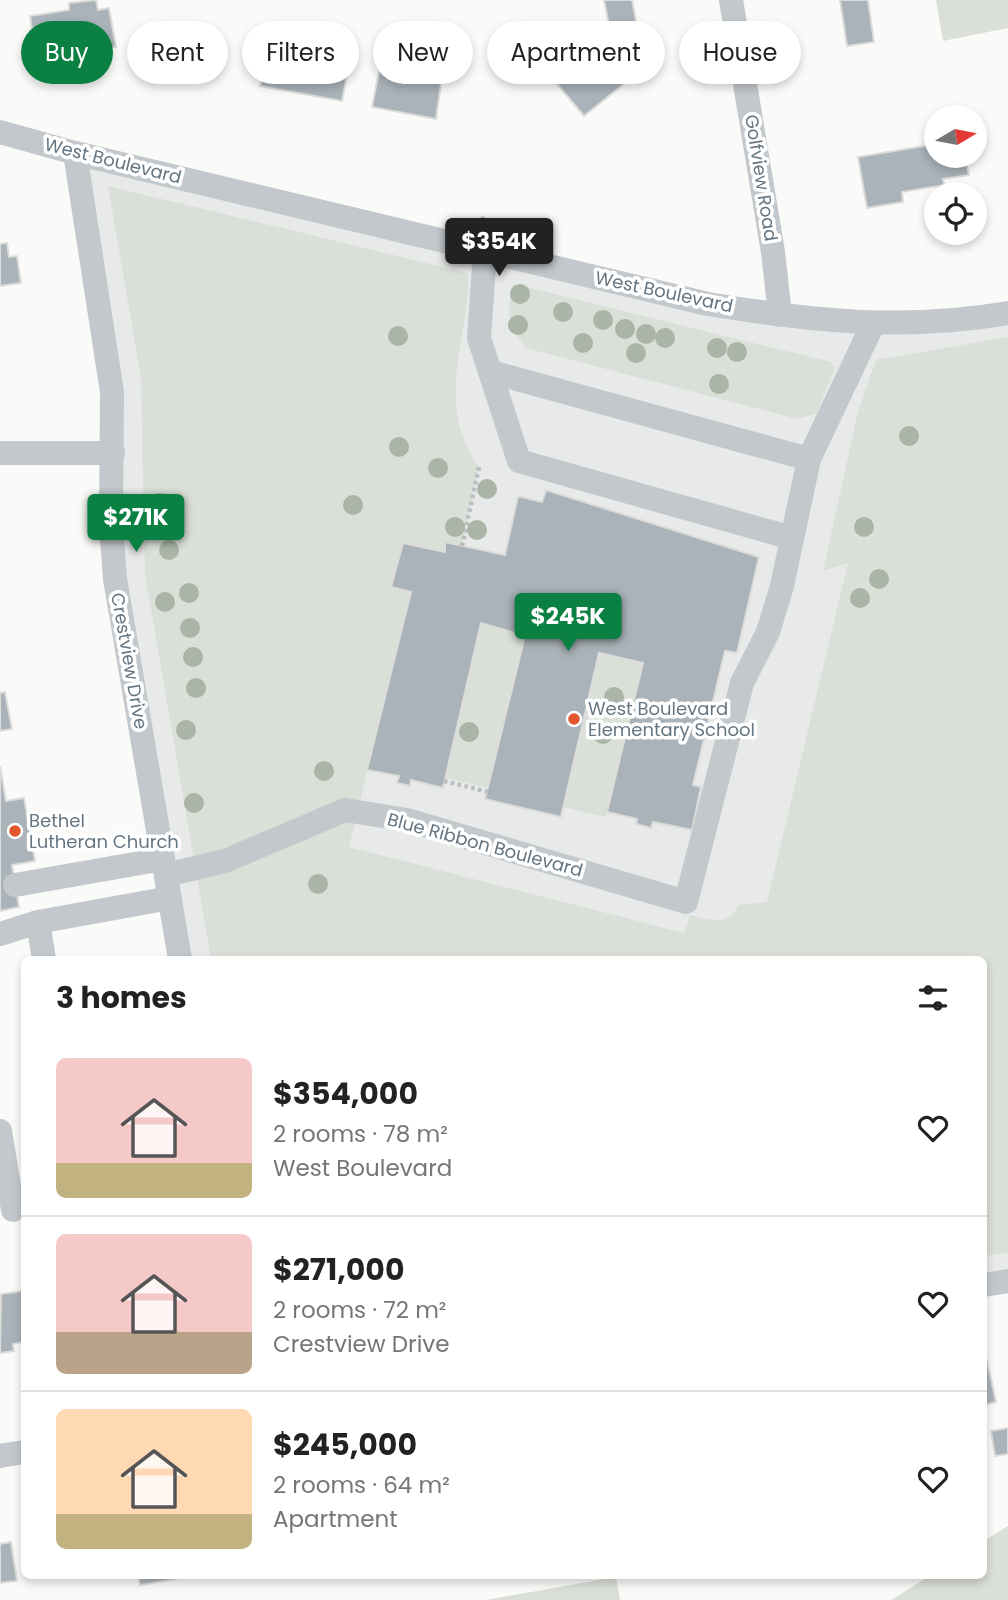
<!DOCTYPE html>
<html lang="en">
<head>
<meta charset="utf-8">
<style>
	body { margin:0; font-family:Poppins,sans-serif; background:#f6f6f6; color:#222; height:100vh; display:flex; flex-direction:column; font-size:26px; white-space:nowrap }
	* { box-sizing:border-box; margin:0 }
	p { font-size:23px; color:#767676 }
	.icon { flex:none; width:38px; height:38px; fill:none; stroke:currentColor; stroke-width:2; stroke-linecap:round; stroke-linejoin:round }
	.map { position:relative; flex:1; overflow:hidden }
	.panel { position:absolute; left:21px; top:956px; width:966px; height:623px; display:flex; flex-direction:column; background:#fff; border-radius:10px; box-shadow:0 4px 10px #0003 }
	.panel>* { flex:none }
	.top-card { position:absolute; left:21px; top:21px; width:966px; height:63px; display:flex; gap:14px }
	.needle { width:46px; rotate:80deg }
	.fabs { position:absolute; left:924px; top:105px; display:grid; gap:14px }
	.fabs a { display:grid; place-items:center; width:63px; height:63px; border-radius:50%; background:#fff; box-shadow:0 4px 10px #0003; font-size:35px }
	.price { position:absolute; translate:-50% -60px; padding:0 16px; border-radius:7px; background:#0b8043; color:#fff; font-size:23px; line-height:46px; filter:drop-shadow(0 2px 4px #0008) }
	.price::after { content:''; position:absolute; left:50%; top:42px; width:21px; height:16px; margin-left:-10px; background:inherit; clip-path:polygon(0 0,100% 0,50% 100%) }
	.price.selected { background:#222; color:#fff }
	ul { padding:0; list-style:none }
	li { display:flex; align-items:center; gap:21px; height:175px; padding:0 35px }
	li+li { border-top:2px solid #e0e0e0 }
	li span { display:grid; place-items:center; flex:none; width:196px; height:140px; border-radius:10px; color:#555 }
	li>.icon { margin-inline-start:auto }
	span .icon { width:84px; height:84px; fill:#fffc; stroke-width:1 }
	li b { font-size:30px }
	h2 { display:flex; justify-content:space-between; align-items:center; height:84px; padding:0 35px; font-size:30px }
	.pill { padding:0 24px; border-radius:32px; background:#fff; box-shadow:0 4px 10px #0003; font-size:24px; line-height:63px }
	.pill.selected { background:#0b8043; color:#fff }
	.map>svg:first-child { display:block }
	.built { fill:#e8e9e9 }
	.green { fill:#dadfd7 }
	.building { fill:#aab3b9; stroke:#dcdcda; stroke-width:2 }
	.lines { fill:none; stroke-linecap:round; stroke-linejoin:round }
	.path { stroke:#bbbfc2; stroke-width:4.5; stroke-dasharray:3.5 3.5; stroke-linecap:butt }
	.minor { stroke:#c3c8cc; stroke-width:24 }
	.tree { fill:#aab4a7 }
	.poi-dot { fill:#e4572e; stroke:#fff; stroke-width:2.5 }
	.labels { text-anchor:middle; stroke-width:7; stroke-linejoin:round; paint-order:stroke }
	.street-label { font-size:18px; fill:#657683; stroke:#fff }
	.poi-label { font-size:18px; fill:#657683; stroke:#fff; text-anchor:start }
</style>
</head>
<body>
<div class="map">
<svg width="1008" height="1600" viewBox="0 0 1008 1600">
	<rect width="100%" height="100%" fill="#fafaf8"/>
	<polygon class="built" points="75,153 813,321 1008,313 1008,1281 984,1285 984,959 180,959 115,579 114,423"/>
	<g class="green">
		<polygon points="936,0 1008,0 1008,28 943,41"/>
		<path d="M108,186L468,273C470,289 466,306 464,322C455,375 446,420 479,467L462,546L445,542V552L392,587L411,592L349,847L684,933L690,915C711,920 726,927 739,905L767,902L848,563L823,571L858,412L876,360L1008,337V1252L984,1256V959H211L145,574L141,378Z"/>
		<path d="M513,284L831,362L835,368L817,413L797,419L526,348C506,323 507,315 513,284Z"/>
		<polygon points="481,623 525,636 488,788 445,778"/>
		<polygon points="599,653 643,663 606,817 563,807"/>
		<polygon points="1008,1526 1008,1600 891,1600 931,1575 984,1575 984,1541"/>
		<polygon points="616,1577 620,1600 486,1600"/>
	</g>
	<g class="building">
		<polygon points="96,0 98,10 109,8 116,47 71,54 68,37 34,43 30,16 69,10 69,3"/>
		<polygon points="604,0 632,0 637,26 610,31"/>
		<polygon points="840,0 868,0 874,42 847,46"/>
		<polygon points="405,25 433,30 426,74 442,77 436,119 372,107 380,66 400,70"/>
		<polygon points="608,40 636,74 584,116 556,83"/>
		<polygon points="306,50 327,54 325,65 348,70 342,101 260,86 266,54 304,61"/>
		<polygon points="936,144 936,156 965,156 969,175 943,179 944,185 902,192 903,202 867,208 858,157"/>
		<polygon points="7,243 9,257 17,256 21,283 0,286 0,244"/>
		<polygon points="546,490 759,557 737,653 725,651 693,785 701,787 692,830 653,822 651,828 636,824 637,819 607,812 643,663 599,653 561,817 485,799 525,636 481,623 443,788 411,780 410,786 397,783 399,776 367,770 411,592 391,587 403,543 445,552 445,542 505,555 518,496 542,502"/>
		<polygon points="5,692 12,729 0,731 0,693"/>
		<polygon points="0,766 6,801 24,798 35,861 12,865 19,907 0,911"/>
		<polygon points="22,1291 24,1342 13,1344 14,1351 0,1353 1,1294"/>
		<polygon points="987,1360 996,1402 984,1405 984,1361"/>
		<polygon points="1008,1428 1008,1454 995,1456 991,1431"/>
		<polygon points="11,1542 17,1581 0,1583 0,1544"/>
		<polygon points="138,1575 176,1575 176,1579 140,1585"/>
	</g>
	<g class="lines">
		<g class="path">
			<polyline points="481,227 484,214"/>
			<polyline points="462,546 479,467"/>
			<polyline points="444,781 488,792"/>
		</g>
		<g class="minor">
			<polyline points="731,0 773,252 780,315"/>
			<path d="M0,132L75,153L708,304C812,321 902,331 1008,313"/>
			<polyline points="75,153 112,392 111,525 115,579 180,959"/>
			<polyline points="485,251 479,338 519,461 792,538"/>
			<polyline points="491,372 809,459"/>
			<polyline points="0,453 113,453"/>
			<polyline points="166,875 225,861 345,810 407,820 686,902 742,683 768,632 782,586 809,459 873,324"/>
			<polyline points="15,885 163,859"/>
			<polyline points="0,934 38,922"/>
			<polyline points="44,959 38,922 170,898"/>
			<polyline points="0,1131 13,1210"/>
			<polyline points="984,1285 1008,1281"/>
			<polyline points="0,1456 24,1452"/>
		</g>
	</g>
	<g class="tree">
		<circle cx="520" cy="294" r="10"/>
		<circle cx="563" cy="312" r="10"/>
		<circle cx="603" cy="320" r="10"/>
		<circle cx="518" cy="325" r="10"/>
		<circle cx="625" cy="329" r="10"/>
		<circle cx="646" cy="334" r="10"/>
		<circle cx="398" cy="336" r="10"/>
		<circle cx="665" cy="338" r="10"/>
		<circle cx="583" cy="343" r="10"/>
		<circle cx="717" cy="348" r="10"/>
		<circle cx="737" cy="352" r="10"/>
		<circle cx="636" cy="353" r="10"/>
		<circle cx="719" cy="384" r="10"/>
		<circle cx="909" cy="436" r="10"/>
		<circle cx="399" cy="447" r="10"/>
		<circle cx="438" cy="468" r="10"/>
		<circle cx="487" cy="489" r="10"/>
		<circle cx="159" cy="503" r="10"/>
		<circle cx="353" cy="505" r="10"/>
		<circle cx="455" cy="527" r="10"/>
		<circle cx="864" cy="527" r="10"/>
		<circle cx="477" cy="530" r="10"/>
		<circle cx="169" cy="550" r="10"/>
		<circle cx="879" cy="579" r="10"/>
		<circle cx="189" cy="593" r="10"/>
		<circle cx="860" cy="598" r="10"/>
		<circle cx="165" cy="602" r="10"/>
		<circle cx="190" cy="628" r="10"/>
		<circle cx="193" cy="657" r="10"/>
		<circle cx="196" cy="688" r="10"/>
		<circle cx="614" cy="697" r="10"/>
		<circle cx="186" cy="730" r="10"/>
		<circle cx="469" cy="732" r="10"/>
		<circle cx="603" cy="734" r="10"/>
		<circle cx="324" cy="771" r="10"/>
		<circle cx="194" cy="803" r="10"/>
		<circle cx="318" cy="884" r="10"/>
	</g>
	<g class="poi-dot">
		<circle cx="574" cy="719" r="7"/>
		<circle cx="15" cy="831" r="7"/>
	</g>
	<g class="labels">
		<g class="street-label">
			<text transform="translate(113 161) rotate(14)" y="6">West Boulevard</text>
			<text transform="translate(761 178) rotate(81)" y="6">Golfview Road</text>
			<text transform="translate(664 292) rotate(12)" y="6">West Boulevard</text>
			<text transform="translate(129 661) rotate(80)" y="6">Crestview Drive</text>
			<text transform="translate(485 845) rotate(15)" y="6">Blue Ribbon Boulevard</text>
		</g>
		<g class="poi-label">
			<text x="588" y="715">West Boulevard<tspan x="588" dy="21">Elementary School</tspan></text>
			<text x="29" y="827">Bethel<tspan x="29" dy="21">Lutheran Church</tspan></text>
		</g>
	</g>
</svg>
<div class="fabs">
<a><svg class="needle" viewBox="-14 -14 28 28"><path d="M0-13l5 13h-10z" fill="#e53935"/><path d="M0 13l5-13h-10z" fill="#767676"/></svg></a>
<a><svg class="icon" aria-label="locate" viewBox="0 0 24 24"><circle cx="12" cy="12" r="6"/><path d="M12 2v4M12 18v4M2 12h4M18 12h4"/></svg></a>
</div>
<b class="price selected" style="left:499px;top:278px">$354K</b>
<b class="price" style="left:136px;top:554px">$271K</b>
<b class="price" style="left:568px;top:653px">$245K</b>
<div class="top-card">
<a class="pill selected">Buy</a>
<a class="pill">Rent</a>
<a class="pill">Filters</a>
<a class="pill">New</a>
<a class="pill">Apartment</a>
<a class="pill">House</a>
</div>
<section class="panel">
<h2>3 homes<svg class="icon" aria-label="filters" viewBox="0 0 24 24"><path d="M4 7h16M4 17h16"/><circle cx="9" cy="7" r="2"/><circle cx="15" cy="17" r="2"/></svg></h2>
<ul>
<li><span style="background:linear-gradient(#f6c9c9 75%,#c2b280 0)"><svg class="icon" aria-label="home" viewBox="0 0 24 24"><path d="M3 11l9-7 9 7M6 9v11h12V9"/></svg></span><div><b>$354,000</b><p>2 rooms · 78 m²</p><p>West Boulevard</p></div><svg class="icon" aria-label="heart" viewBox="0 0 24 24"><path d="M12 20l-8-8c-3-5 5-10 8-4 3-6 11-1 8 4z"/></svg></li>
<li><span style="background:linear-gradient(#f6c9c9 70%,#b9a48a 0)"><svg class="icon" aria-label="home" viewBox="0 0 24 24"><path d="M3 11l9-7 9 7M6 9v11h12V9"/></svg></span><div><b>$271,000</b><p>2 rooms · 72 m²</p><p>Crestview Drive</p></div><svg class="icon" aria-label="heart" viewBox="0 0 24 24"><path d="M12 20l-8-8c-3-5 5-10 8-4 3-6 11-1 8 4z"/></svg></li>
<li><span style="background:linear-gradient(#ffd9b3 75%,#c2b280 0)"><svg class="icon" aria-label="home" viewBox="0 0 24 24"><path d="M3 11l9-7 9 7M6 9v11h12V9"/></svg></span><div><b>$245,000</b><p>2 rooms · 64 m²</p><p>Apartment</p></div><svg class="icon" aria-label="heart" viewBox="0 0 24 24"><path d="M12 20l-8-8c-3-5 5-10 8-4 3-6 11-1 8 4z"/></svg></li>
</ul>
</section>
</div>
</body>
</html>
